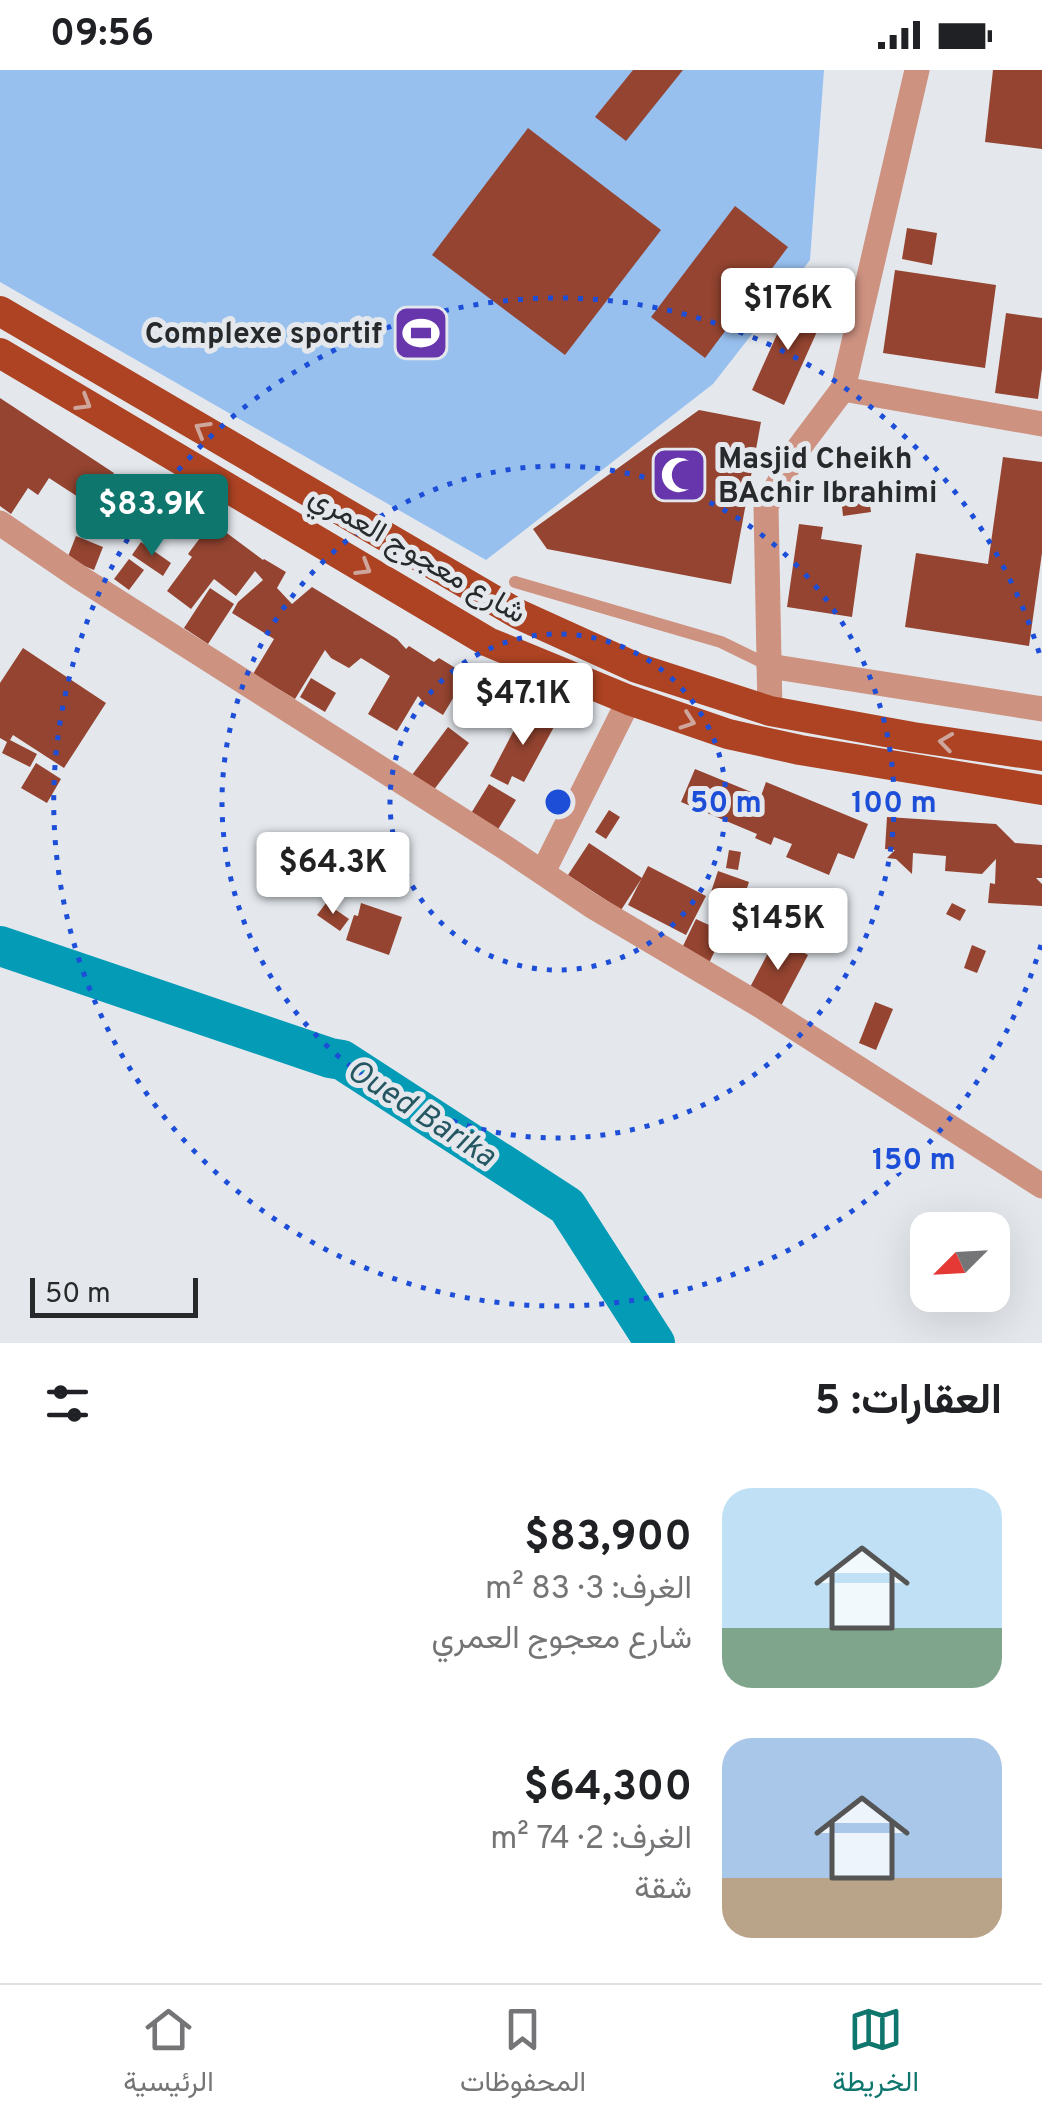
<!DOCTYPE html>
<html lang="ar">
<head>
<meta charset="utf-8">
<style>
	body { margin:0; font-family:Overpass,Vazirmatn,sans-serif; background:#f6f6f6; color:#202124; direction:rtl; height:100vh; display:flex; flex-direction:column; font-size:38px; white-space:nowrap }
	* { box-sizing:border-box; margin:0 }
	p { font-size:32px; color:#757577 }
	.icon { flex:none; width:55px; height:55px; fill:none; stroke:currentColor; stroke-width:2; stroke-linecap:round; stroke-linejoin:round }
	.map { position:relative; height:1273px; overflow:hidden; direction:ltr }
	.side { display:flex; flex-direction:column; background:#fff; flex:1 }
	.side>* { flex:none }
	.needle { width:65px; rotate:246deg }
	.fabs { position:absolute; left:910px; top:1142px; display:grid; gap:20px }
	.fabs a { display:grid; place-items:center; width:100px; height:100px; border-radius:20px; background:#fff; box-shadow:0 10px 40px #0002; font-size:50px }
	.scale { position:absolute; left:30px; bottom:25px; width:168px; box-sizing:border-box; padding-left:10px; border:5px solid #27292b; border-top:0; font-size:28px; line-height:35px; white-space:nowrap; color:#27292b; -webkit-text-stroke:8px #e4e8ed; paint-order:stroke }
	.price { position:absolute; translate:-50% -85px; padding:0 22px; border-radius:10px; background:#fff; color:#222; font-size:32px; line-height:65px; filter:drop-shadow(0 2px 5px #0008) }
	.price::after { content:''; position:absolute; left:50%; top:60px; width:30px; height:22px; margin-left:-15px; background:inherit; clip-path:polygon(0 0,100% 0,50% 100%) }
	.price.selected { background:#0f766e; color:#fff }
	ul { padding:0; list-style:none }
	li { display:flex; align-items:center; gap:30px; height:250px; padding:0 40px }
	li span { display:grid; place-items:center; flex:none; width:280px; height:200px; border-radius:30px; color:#555 }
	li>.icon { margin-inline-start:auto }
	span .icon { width:120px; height:120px; fill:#fffc; stroke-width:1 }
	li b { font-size:42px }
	h2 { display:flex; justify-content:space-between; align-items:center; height:120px; padding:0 40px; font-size:42px }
	.status { display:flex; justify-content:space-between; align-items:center; height:70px; padding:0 50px; background:#fff; direction:ltr }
	.status svg { height:28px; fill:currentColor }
	.dock { display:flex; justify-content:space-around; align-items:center; height:140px; border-top:2px solid #e0e0e0; background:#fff; font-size:28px; color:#757577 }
	.dock a { display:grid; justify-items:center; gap:5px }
	.dock .selected { color:#0f766e }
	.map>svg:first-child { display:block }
	.green { fill:#98c0ef }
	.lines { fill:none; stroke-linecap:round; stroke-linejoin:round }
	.river { stroke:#039bb6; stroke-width:40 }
	.building { fill:#944430 }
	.lane { stroke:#ce9281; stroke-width:12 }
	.street { stroke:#ce9281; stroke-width:25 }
	.primary { stroke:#ad4323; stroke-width:30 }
	.oneway { stroke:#cea69c }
	.ring { fill:none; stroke:#1d4ed8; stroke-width:5; stroke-dasharray:5 10 }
	.labels { text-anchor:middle; stroke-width:10; stroke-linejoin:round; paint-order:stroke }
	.poi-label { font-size:30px; font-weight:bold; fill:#27292b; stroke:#e4e8ed; text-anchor:end }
	.street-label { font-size:30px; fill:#27292b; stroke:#e4e8ed }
	.water-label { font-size:32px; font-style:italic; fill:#255763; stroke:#e4e8ed }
	.centre { fill:#1d4ed8; stroke:#e4e8ed; stroke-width:5 }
	.ring-label { font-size:30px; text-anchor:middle; font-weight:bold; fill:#1d4ed8; stroke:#e4e8ed; stroke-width:10; stroke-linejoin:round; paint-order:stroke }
</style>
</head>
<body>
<div class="status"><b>09:56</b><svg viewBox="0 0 49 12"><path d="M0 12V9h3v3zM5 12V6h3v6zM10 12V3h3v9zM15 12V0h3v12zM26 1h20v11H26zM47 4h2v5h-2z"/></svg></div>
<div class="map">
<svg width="1042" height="1273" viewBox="0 0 1042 1273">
	<rect width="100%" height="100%" fill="#e4e8ed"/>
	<polygon class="green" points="0,0 824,0 810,190 713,314 486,490 0,212"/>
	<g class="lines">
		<polyline class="river" points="0,876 330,988 342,990 567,1136 655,1273"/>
	</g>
	<g class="building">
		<polygon points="633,0 683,0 626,71 595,47"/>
		<polygon points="993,0 1042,0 1042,79 985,72"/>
		<polygon points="528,58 661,160 565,285 432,185"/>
		<polygon points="735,136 788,177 705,288 651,247"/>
		<polygon points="907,158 937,163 932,195 902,189"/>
		<polygon points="895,200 996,215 985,298 883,283"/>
		<polygon points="792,231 824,246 784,335 752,320"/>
		<polygon points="1006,243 1042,248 1042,299 1038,329 995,323"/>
		<polygon points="0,328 114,403 92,436 49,408 38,425 28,418 11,444 0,436"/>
		<polygon points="699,340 761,352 731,514 547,479 533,459"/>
		<polygon points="1003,387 1042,392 1042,483 1029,576 905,557 916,483 988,494"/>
		<polygon points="867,415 871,442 843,446 840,418"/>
		<polygon points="212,452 263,490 264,489 286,502 277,518 292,534 312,517 397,569 406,579 409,576 434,592 439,588 467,605 443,645 425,634 418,626 397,661 368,644 390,606 361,588 349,598 331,588 325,580 295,629 253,604 274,569 232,543 238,532 263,510 255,501 236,526 214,509 191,539 167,521 192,487 188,484"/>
		<polygon points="799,454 823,457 821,469 862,475 852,547 787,537"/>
		<polygon points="76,466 103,477 94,500 67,489"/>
		<polygon points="141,472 171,493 163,506 132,485"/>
		<polygon points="129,489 144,500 129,520 114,509"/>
		<polygon points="210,518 234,534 208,574 184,558"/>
		<polygon points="23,578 106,633 64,698 13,665 10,670 37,684 30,697 2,683 7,672 0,668 0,613"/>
		<polygon points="311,608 336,623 325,642 300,627"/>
		<polygon points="525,639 555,655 524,712 512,706 508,715 490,706"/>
		<polygon points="448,657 469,673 433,721 412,705"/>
		<polygon points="36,693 61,709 47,733 21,718"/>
		<polygon points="695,699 761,726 766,712 868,754 854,789 838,783 829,805 786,787 792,774 774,767 771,775 755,768 757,764 681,732"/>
		<polygon points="489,714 516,730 497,761 470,745"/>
		<polygon points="609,740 620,747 606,769 595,762"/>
		<polygon points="887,747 996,754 1015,773 1042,775 1042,808 1036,808 1042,814 1042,836 988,833 990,813 995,814 996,789 982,804 945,801 946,786 913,783 912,804 896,789 887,788 895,780 885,779"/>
		<polygon points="589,773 642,808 621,840 568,805"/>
		<polygon points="729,780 741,782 738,800 726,798"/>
		<polygon points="648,796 706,826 686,865 628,835"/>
		<polygon points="718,801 749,812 741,836 710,825"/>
		<polygon points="326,833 349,849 340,861 317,845"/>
		<polygon points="361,833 402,847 389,885 346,870 354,845 358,846"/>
		<polygon points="952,833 966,840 960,851 946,844"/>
		<polygon points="696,849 724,862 709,893 682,878"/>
		<polygon points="776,868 808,885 780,938 748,921"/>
		<polygon points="972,875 986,881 977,903 964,898"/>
		<polygon points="875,932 893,939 876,980 859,973"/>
	</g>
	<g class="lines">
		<polyline class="lane" points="515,512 721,572 768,595"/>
		<g class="street">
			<polyline points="843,319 1042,354"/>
			<polyline points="0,453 79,507 509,780 592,836 761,936 1042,1116"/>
			<polyline points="769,596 1042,639"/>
			<polyline points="770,641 766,436 798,379 843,319 917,0"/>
			<polyline points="543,802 629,630"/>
		</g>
		<g class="primary">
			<polyline points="0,241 518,544 637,598 770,641 913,667 1042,686"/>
			<polyline points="0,283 488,572 629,630 728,664 800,680 1042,720"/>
		</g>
	</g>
	<defs><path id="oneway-chevron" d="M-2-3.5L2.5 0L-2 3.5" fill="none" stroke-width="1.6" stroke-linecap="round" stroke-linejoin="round" transform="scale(2.5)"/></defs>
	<g class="oneway">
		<use href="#oneway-chevron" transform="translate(84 333) rotate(31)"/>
		<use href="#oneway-chevron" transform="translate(202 359) rotate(-150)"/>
		<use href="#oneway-chevron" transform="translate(364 498) rotate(31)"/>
		<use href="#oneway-chevron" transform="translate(688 651) rotate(19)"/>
		<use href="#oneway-chevron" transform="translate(946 672) rotate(-172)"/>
	</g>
	<g class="ring">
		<circle cx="558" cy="732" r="168"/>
		<circle cx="558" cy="732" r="336"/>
		<path d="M1041 875A504 504 0 1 1 1041 589"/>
	</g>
	<defs>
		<g id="stadium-square" transform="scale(2.875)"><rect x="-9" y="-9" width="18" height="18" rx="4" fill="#6735ac" stroke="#e4e8ed"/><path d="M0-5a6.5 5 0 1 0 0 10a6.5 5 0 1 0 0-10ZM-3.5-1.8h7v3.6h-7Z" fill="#fff"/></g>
		<g id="mosque-square" transform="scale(2.875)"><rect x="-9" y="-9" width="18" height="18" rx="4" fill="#6735ac" stroke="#e4e8ed"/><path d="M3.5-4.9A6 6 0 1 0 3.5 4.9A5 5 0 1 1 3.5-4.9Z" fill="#fff"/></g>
	</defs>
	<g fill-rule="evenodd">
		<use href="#stadium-square" x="421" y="263"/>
		<use href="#mosque-square" x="679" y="405"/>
	</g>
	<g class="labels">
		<g class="poi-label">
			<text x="382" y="273">Complexe sportif</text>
			<text x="718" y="398" text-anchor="start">Masjid Cheikh<tspan x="718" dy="34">BAchir Ibrahimi</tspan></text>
		</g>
		<g class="street-label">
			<text transform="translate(418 484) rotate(30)" y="10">شارع معجوج العمري</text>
		</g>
		<g class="water-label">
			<text transform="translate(422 1042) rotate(33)" y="11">Oued Barika</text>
		</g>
	</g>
	<circle cx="558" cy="732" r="15" class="centre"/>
	<g class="ring-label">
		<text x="726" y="742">50 m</text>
		<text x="894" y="742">100 m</text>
		<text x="914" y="1099">150 m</text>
	</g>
</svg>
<div class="fabs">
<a><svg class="needle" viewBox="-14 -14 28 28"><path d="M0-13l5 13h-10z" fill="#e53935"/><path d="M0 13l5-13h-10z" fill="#757577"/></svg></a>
</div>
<div class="scale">50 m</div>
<b class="price" style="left:788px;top:283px">$176K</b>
<b class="price selected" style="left:152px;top:489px">$83.9K</b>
<b class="price" style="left:523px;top:678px">$47.1K</b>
<b class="price" style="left:333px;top:847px">$64.3K</b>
<b class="price" style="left:778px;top:903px">$145K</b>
</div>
<section class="side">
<h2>العقارات: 5<svg class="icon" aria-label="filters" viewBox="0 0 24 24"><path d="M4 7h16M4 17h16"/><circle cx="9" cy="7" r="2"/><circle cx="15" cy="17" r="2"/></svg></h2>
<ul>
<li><span style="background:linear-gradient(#bfe0f5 70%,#7fa58c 0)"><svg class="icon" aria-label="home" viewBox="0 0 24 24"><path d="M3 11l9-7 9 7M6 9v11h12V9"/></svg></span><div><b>$83,900</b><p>الغرف: 3 · 83 m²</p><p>شارع معجوج العمري</p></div></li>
<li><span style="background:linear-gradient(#a9c7e8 70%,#b9a48a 0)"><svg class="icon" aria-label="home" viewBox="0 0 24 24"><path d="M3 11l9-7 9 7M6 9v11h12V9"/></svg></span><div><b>$64,300</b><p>الغرف: 2 · 74 m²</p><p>شقة</p></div></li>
</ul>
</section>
<nav class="dock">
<a class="selected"><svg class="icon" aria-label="map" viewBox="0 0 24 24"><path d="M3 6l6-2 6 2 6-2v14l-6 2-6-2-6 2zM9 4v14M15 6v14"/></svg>الخريطة</a>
<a><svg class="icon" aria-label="saved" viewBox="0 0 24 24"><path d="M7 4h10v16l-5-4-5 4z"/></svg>المحفوظات</a>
<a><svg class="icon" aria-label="home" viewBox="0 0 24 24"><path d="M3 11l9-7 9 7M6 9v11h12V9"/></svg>الرئيسية</a>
</nav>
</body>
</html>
